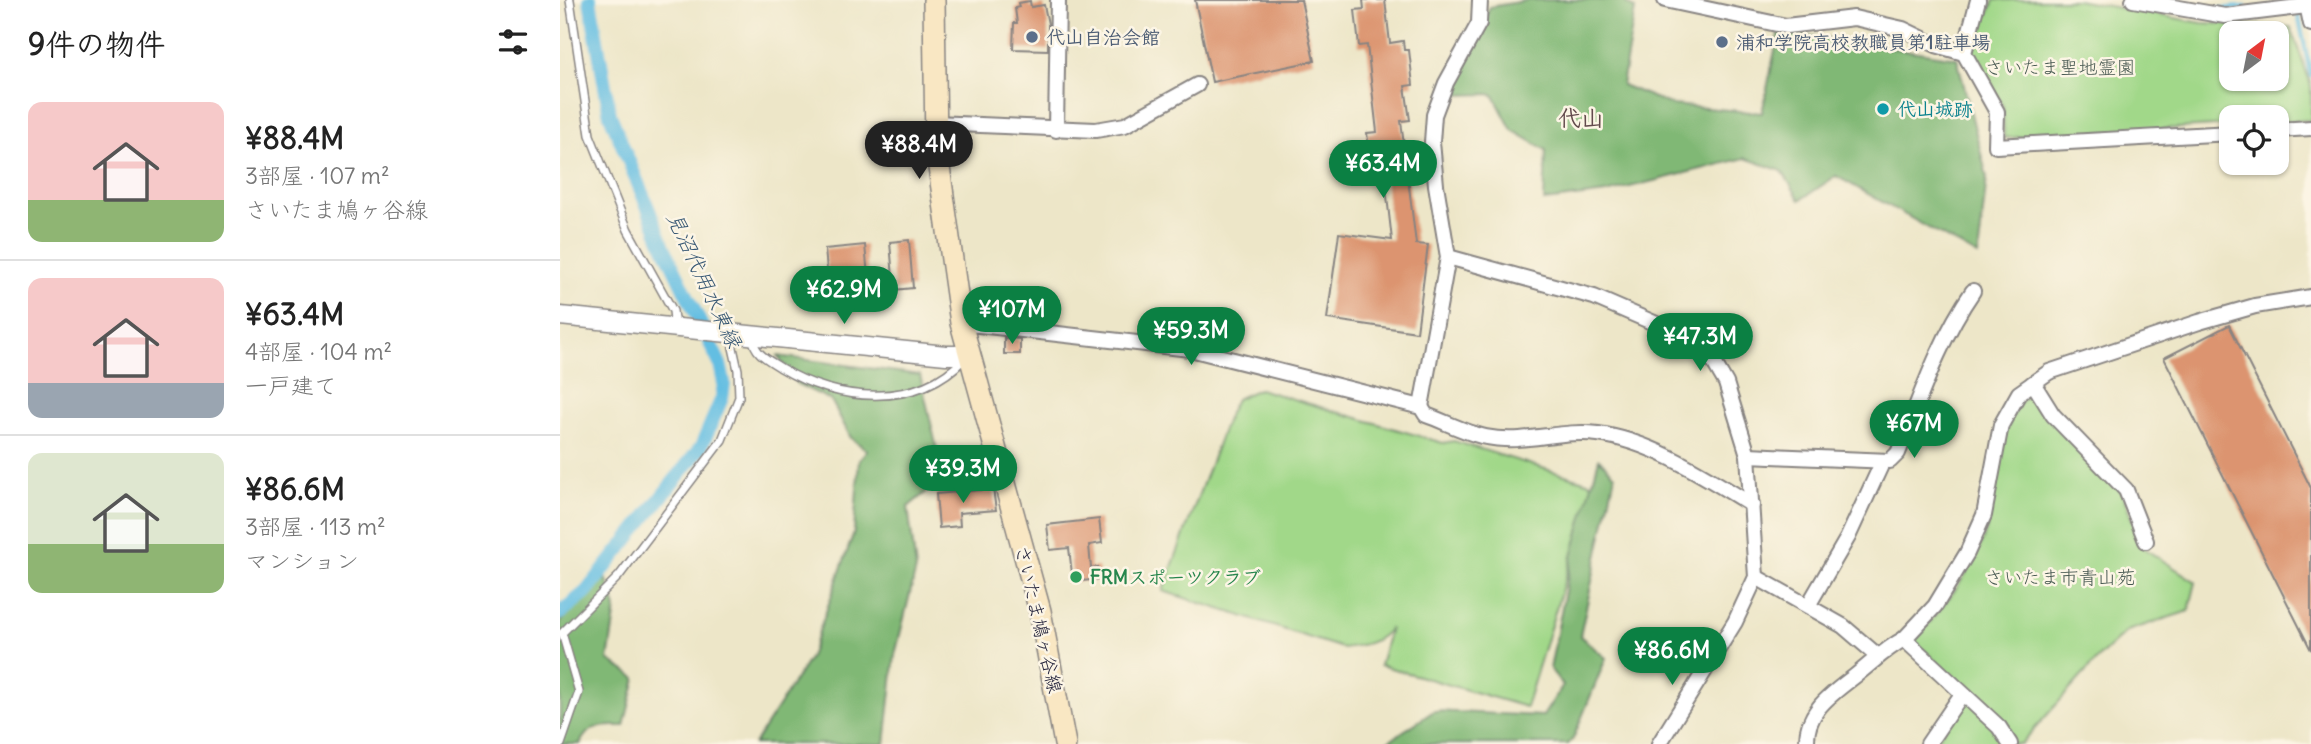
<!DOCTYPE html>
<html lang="ja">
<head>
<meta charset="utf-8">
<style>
	body { margin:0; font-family:Delius,"Klee One",sans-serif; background:#f2f2f2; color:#222; height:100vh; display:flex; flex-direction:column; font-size:26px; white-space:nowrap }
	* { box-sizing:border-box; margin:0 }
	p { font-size:23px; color:#767676 }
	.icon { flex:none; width:38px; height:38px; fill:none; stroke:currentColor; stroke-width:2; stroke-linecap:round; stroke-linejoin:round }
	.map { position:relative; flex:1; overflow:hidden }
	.panel { display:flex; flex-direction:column; background:#fff; width:560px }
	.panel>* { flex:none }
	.needle { width:46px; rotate:32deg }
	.controls { position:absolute; left:1659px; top:21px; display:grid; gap:14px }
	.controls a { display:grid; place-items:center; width:70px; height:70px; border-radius:14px; background:#fff; box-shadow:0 2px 5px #0004; font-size:35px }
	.price { position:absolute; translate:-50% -60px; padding:0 16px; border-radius:24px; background:#0b8043; color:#fff; font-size:23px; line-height:46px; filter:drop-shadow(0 2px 4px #0008) }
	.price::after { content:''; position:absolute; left:50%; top:42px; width:21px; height:16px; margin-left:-10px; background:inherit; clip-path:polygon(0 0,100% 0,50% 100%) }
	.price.on { background:#222; color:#fff }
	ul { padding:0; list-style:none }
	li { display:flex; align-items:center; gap:21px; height:175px; padding:0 28px }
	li+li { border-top:2px solid #e0e0e0 }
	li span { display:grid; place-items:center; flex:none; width:196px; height:140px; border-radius:14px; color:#555 }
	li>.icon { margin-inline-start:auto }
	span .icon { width:84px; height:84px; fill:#fffc; stroke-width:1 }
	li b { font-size:30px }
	h2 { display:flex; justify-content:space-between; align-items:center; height:84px; padding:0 28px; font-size:30px }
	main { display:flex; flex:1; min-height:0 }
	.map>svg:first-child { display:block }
	.green { fill:#a1d889; stroke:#627d62; stroke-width:2; fill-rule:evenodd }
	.forest { fill:#80b875; stroke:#516d58; stroke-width:2 }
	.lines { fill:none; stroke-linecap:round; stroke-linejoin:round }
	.stream { stroke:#64bee2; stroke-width:4.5 }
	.canal { stroke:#64bee2; stroke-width:14 }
	.building { fill:#dc946f }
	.service-casing { stroke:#888482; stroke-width:10 }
	.minor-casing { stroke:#888482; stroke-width:18 }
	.tertiary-casing { stroke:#888482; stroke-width:21 }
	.secondary-casing { stroke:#888482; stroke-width:24 }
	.service { stroke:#fff; stroke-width:7 }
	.minor { stroke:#fff; stroke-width:14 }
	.tertiary { stroke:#fff; stroke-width:18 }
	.secondary { stroke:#f9e7c3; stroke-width:21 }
	.service-dot { fill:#5c6f8a; stroke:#fcf5e5; stroke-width:2.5 }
	.culture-dot { fill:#0f9aa8; stroke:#fcf5e5; stroke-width:2.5 }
	.leisure-dot { fill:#2e9e5b; stroke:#fcf5e5; stroke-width:2.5 }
	.labels { text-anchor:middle; stroke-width:5; stroke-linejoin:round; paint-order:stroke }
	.service-label { font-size:19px; font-weight:bold; fill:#4e5e75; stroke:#fcf5e5; text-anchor:start }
	.park-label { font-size:19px; fill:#485952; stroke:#fcf5e5 }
	.culture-label { font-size:19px; font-weight:bold; fill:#0d838f; stroke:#fcf5e5; text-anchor:start }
	.leisure-label { font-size:19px; font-weight:bold; fill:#27864d; stroke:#fcf5e5; text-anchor:start }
	.street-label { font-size:19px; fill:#22223b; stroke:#fcf5e5 }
	.water-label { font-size:21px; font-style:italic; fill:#395975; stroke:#fcf5e5 }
	.quarter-label { font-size:23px; font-weight:bold; fill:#634a4d; stroke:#fcf5e5 }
</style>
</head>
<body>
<main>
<section class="panel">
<h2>9件の物件<svg class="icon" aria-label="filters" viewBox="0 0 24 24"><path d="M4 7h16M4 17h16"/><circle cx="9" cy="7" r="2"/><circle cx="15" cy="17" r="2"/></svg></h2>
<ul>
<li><span style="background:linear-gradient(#f6c9c9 70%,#8fb573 0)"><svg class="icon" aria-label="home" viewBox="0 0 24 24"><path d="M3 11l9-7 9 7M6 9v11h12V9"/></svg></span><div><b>¥88.4M</b><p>3部屋 · 107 m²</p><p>さいたま鳩ヶ谷線</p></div></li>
<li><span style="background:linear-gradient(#f6c9c9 75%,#9aa5b1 0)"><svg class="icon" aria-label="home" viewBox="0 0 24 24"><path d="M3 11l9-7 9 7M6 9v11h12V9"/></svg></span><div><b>¥63.4M</b><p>4部屋 · 104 m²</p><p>一戸建て</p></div></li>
<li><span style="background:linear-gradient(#dfe7d0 65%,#8fb573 0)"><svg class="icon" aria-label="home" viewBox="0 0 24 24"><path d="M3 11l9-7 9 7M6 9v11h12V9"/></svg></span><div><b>¥86.6M</b><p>3部屋 · 113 m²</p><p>マンション</p></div></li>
</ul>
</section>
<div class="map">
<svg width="1751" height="744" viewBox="0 0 1751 744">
	<rect width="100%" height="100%" fill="#fcf5e5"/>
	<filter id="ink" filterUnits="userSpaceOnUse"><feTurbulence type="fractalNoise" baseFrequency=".0143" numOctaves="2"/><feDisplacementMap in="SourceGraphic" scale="14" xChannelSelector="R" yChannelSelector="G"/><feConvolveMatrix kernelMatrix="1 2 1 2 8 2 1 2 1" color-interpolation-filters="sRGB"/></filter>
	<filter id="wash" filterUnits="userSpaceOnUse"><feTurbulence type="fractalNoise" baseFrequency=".00686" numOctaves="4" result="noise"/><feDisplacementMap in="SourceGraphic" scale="28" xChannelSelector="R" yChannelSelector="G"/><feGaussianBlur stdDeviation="1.57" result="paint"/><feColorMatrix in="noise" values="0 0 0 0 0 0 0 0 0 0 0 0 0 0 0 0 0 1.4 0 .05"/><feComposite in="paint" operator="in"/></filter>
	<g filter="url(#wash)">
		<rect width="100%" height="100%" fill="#ede6c8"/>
		<g class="green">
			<path d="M1434,0H1516L1642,23L1731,27L1751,86V120L1717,122V117H1671V125L1444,138L1443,106L1412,52ZM1671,33H1717V79H1671Z"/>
			<path d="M699,389L883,443L894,441L1034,484L966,707L820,665L830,628C820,643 799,646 782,648L603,591L670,411L676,399Z"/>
			<path d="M1469,392L1477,393L1562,492L1582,547L1636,582L1629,611L1567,631L1540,656L1461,744H1374L1409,692L1354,641C1383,607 1414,571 1427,528C1443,478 1432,431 1469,392Z"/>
		</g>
		<g class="forest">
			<polygon points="969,0 1062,0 1075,9 1062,85 1112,105 1202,113 1219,31 1397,58 1427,177 1418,256 1276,176 1240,200 1222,171 1185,158 1046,193 984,201 986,150 952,130 933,94 893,95 930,7"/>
			<polygon points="218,356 360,375 377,449 376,484 348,507 356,569 335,655 325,744 194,744 250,657 294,532 299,460 307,450 291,438 271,400 237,384"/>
			<polygon points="1039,459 1055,475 1020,636 1046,658 1013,739 1008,744 824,744 874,711 983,716 1003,685 990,669 1011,560"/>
			<path d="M46,577L56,608L48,660L76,678L64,726C44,726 29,723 20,744H0V622Z"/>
		</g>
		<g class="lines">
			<g class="stream">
				<polyline points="1735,0 1751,76"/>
				<polyline points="1659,9 1685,7"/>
			</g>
			<polyline class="canal" points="0,613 26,592 141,447 162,398 164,383 160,364 104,247 50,115 30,0"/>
		</g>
		<g id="blocks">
			<g class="building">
				<polygon points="635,0 741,0 754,61 652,82"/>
				<polygon points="803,0 825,0 830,43 843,41 844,50 849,50 853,85 845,86 850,120 841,121 856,244 868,245 857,332 767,319 779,233 832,240 824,170 812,171 807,133 817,132 807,45 799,46 795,10 804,9"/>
				<polygon points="470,1 471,7 484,5 488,24 488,50 453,49 454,23 457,23 455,8 459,7 458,3"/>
				<polygon points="349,240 353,288 334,290 330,242"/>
				<polygon points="305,245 310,297 270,301 265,249"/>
				<polygon points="1669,325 1751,488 1751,650 1604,358"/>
				<polygon points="444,338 460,339 460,354 444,354"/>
				<polygon points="433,489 436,510 399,513 400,526 379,528 376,494"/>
				<polygon points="539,519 542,543 529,545 531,568 538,567 540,579 513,582 509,548 490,550 487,525"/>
			</g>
		</g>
	</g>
	<g filter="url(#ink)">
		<use href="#blocks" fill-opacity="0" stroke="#888482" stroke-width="2"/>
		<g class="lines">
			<g class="service-casing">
				<g id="service">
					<polyline points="10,0 30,135 68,230 113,311 115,328"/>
					<path d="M193,338C194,354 209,360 221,368C277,402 357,410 405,358"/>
					<polyline points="1,744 19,692 2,633 59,576 162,440 179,397 178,370 170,334"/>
				</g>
			</g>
			<g class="minor-casing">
				<g id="minor">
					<polyline points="1105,0 1226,26 1294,18 1343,29 1376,45 1404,53"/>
					<polyline points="1418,0 1404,53 1437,112 1436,146 1671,133"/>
					<polyline points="1573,0 1665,16 1747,6"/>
					<polyline points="1746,0 1751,24"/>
					<polyline points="375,123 536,130 565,125 637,85"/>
					<polyline points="496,130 498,0"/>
					<polyline points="1717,130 1751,128"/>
					<polyline points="888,257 1034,297 1108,329 1149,354 1166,383 1188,455 1196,577 1175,622 1099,744"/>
					<path d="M401,323L630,349L861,407L866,415C886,422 906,433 926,437C963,445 1001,429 1038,434C1092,441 1146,477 1192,505"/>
					<polyline points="1473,383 1493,415 1566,490 1586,541"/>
					<polyline points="861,407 888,257 876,185 872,142 874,115 886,83 919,23 920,0"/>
					<path d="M1188,455L1330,461L1338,453C1360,398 1379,340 1413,291"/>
					<polyline points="1196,577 1283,626 1318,656"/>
					<polyline points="1249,604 1288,537 1323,461"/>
					<path d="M1247,744C1245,711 1272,694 1295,676C1312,663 1325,649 1344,639"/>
					<polyline points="1368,744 1402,694"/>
					<polyline points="1450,744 1439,727 1344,639 1375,606 1407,553 1424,515 1441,425 1459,393 1489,372 1639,322 1695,306 1751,297"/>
				</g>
			</g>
			<g class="tertiary-casing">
				<polyline id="tertiary" points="0,316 386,355 408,355"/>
			</g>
			<g class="secondary-casing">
				<polyline id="secondary" points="374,0 376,146 401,323 480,611 505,744"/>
			</g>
			<use href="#service" class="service"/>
			<use href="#minor" class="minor"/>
			<use href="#tertiary" class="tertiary"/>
			<use href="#secondary" class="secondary"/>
		</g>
	</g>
	<g class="service-dot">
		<circle cx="472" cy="37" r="7"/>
		<circle cx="1162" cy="42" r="7"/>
	</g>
	<circle class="culture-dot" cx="1323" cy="109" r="7"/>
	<circle class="leisure-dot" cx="516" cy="577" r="7"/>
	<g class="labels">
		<g class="service-label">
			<text x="486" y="44">代山自治会館</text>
			<text x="1176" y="49">浦和学院高校教職員第1駐車場</text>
		</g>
		<g class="park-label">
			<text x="1500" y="74">さいたま聖地霊園</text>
			<text x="1500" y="584">さいたま市青山苑</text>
		</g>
		<g class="culture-label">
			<text x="1337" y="116">代山城跡</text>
		</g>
		<g class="leisure-label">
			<text x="530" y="584">FRMスポーツクラブ</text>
		</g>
		<g class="street-label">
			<text transform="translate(479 619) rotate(77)" y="7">さいたま鳩ヶ谷線</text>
		</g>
		<g class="water-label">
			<text transform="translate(144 280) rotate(65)" y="7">見沼代用水東縁</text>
		</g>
		<g class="quarter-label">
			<text x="1021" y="126">代山</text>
		</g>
	</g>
</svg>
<div class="controls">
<a><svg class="needle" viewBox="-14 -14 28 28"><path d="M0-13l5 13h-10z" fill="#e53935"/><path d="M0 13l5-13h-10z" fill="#767676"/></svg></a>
<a><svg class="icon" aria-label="locate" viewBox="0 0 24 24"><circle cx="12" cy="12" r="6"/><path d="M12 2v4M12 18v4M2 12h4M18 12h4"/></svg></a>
</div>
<b class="price on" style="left:359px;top:181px">¥88.4M</b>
<b class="price" style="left:823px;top:200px">¥63.4M</b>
<b class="price" style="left:284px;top:326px">¥62.9M</b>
<b class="price" style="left:452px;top:346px">¥107M</b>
<b class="price" style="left:631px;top:367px">¥59.3M</b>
<b class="price" style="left:1140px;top:373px">¥47.3M</b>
<b class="price" style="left:1354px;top:460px">¥67M</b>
<b class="price" style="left:403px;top:505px">¥39.3M</b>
<b class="price" style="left:1112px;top:687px">¥86.6M</b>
</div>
</main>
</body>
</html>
